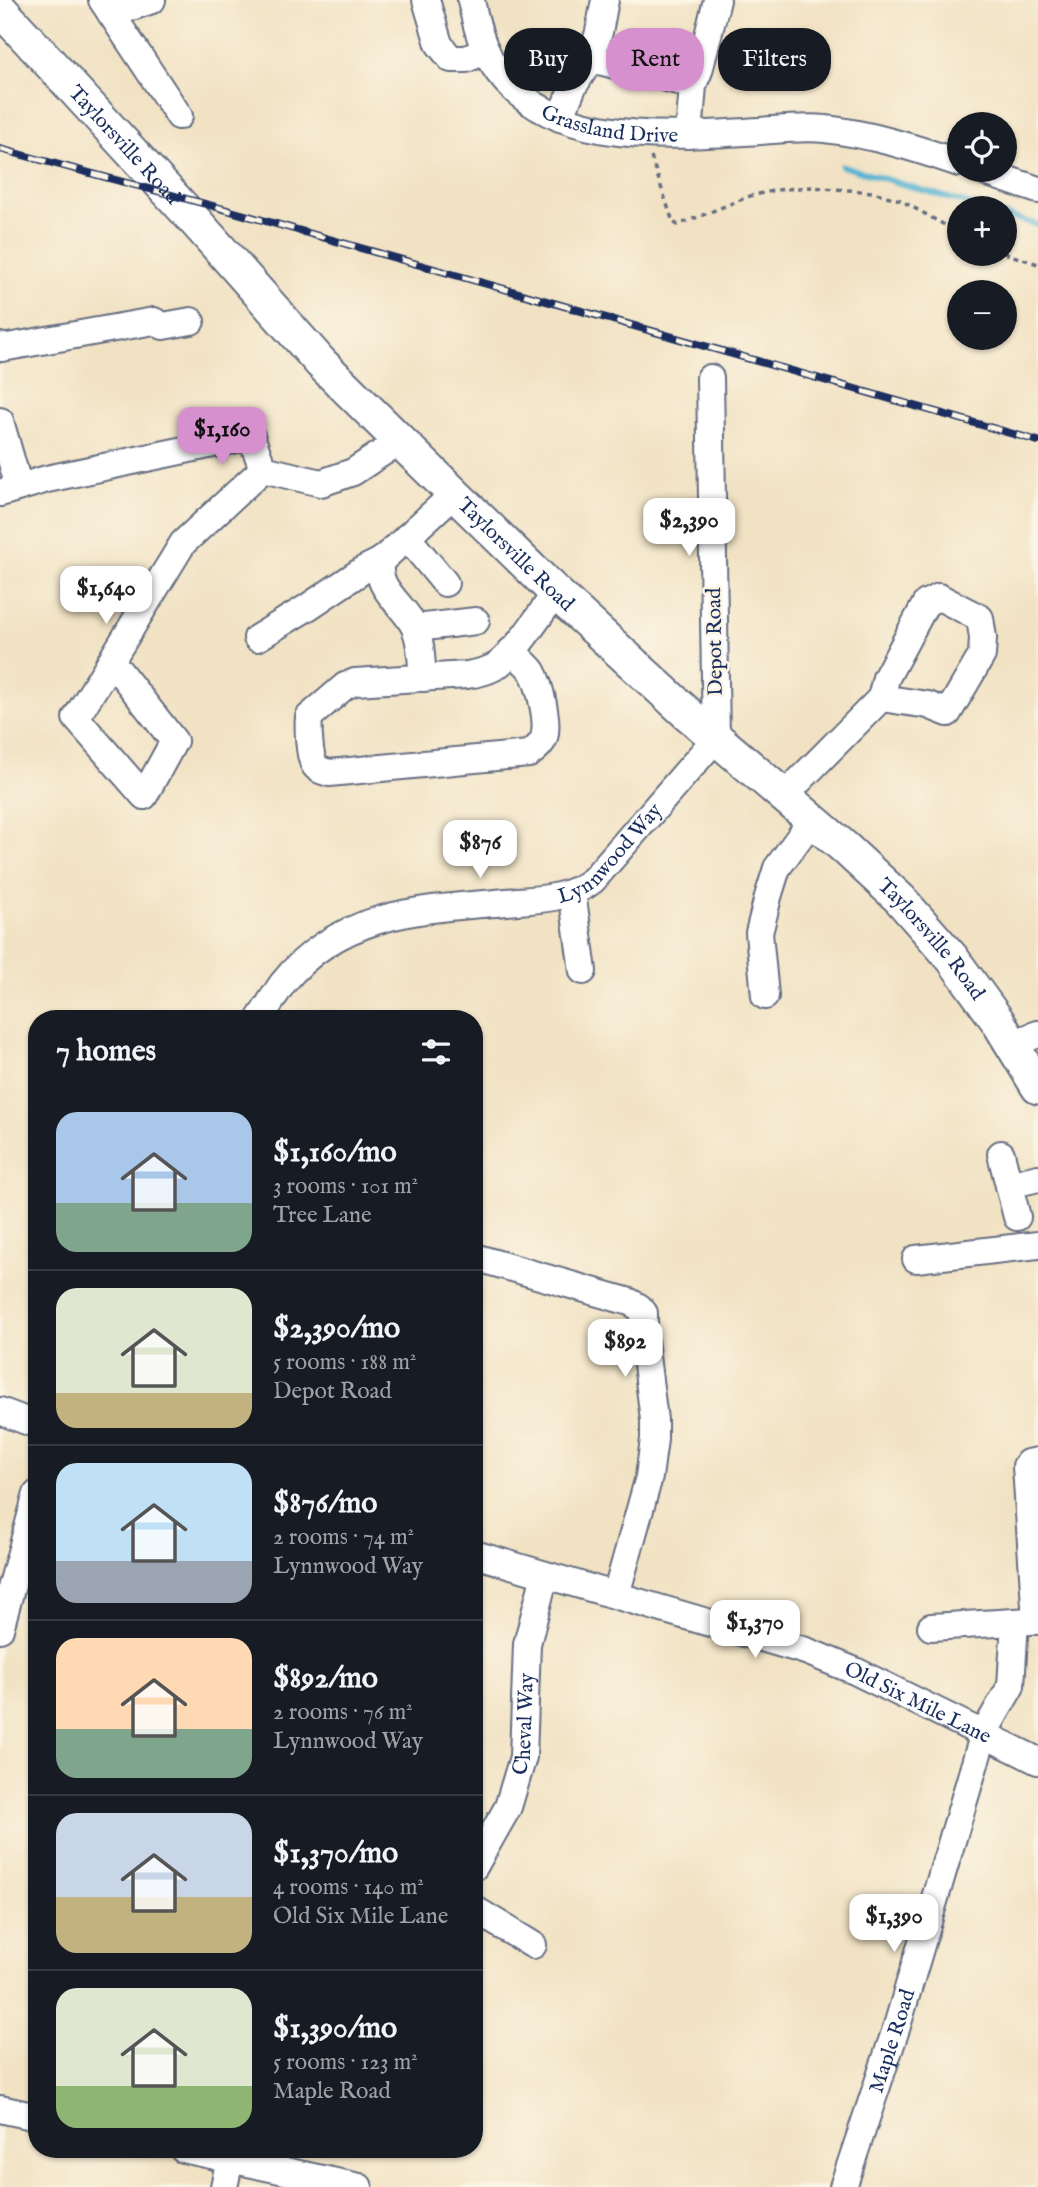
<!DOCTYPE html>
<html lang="en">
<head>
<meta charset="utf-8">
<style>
	body { margin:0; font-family:"IM FELL English",serif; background:#20242c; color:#f1f3f6; height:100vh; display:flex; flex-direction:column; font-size:26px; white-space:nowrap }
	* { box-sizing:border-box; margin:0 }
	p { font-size:23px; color:#9ea1a6 }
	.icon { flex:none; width:38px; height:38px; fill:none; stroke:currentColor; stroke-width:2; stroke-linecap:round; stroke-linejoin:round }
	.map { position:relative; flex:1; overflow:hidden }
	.details { position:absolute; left:28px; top:1010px; width:455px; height:1148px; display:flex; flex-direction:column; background:#171b24; border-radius:28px; box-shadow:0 2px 5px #0004 }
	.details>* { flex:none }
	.top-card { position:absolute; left:504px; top:28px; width:429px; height:63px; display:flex; gap:14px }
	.buttons { position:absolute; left:947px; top:112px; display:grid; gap:14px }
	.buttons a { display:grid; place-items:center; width:70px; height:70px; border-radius:50%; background:#171b24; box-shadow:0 2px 5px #0004; font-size:35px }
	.price { position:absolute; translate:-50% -60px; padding:0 16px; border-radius:14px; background:#fff; color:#222; font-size:23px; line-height:46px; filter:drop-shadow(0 2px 4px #0008) }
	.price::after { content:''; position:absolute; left:50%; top:42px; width:21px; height:16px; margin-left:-10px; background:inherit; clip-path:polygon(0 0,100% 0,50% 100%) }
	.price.on { background:#d690ce; color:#111 }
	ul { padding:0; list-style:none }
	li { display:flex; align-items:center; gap:21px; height:175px; padding:0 28px }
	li+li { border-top:2px solid #363941 }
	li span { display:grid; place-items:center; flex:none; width:196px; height:140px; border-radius:21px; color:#555 }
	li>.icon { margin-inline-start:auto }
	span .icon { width:84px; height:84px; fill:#fffc; stroke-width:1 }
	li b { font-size:30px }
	h2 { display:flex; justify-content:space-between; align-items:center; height:84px; padding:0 28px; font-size:30px }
	.pill { padding:0 24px; border-radius:28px; background:#171b24; box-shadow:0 2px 5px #0004; font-size:24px; line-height:63px }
	.pill.on { background:#d690ce; color:#111 }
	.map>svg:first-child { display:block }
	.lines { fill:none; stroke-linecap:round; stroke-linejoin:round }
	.stream { stroke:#54b3d2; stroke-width:6 }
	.minor-casing { stroke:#666e81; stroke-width:30 }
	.major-casing { stroke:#666e81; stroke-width:37 }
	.path { stroke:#666e81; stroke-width:3.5; stroke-dasharray:5 5; stroke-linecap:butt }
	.minor { stroke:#fff; stroke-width:26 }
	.major { stroke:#fff; stroke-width:33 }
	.rail-casing { stroke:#1b2f5e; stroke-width:8 }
	.rail { stroke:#fcf5e5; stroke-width:5; stroke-dasharray:16; stroke-linecap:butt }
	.labels { text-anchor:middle; stroke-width:5; stroke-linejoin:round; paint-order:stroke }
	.street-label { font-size:21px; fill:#1b2f5e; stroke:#fcf5e5 }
</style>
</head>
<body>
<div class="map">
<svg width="1038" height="2187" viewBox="0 0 1038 2187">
	<rect width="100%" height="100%" fill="#fcf5e5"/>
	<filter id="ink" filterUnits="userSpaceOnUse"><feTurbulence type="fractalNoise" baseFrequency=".0143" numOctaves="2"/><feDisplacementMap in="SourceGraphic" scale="14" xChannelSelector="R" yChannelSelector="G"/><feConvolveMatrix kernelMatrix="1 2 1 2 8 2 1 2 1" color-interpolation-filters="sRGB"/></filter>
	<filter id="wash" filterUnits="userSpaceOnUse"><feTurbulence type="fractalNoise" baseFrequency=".00686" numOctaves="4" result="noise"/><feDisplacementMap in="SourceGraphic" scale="28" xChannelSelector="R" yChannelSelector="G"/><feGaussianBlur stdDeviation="1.57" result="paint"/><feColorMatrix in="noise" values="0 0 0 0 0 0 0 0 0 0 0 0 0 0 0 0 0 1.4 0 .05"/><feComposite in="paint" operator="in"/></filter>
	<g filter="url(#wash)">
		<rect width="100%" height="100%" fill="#f1e2c3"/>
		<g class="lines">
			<g class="stream">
				<polyline points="842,166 982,208"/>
				<polyline points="1004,215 1038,225"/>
			</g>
		</g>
	</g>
	<g filter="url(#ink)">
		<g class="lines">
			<g class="minor-casing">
				<g id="minor">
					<polyline points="102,0 179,116"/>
					<polyline points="426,0 439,44 451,59 466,59 486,51"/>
					<path id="s1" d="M471,0C475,21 480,42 491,61C541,145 660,137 744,132C768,131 801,126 825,129C870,134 915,148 959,163"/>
					<polyline points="111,14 152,0"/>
					<polyline points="591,59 599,32 605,0"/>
					<polyline points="693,85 699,71 717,0"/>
					<polyline points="560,118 573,87 591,59 693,85 689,135"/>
					<polyline points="979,170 1038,190"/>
					<polyline points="0,346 2,348 154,321 163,326 191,321"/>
					<polyline points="0,421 19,487"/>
					<polyline points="0,493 47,479 251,436 263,469 321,483 353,472 400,441"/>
					<polyline points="407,537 445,583"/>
					<polyline points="416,628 476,621"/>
					<polyline points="257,638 308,607 363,570 381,561"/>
					<path d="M511,651C518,657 527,664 532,671C540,685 549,722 544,738C541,745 535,750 529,754L329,773C323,771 317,770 314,764C309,755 308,727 309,717L345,686L355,682L467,675C478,673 490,671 499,664C520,647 539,615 556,593"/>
					<polyline points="112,662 174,741 144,796 76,718 183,543 263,469"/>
					<path d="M423,678C421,661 422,644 415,628C406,606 373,588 381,561L454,494"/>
					<polyline points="784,796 881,698 886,678 926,603 939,597 980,618 983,638 982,655 948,713 928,705 881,698"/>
					<polyline points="572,892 583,971"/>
					<polyline points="765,996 759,933 768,897 777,868 812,820"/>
					<path id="s2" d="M260,1018C268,1007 275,994 283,983C340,911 424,909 507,902C538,899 568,900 593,880L716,738L710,378"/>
					<polyline points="1012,1044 1038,1034"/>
					<polyline points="1001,1154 1017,1217"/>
					<polyline points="1009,1185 1038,1178"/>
					<polyline points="474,1257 630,1302 639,1307 644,1313 644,1340 654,1420 654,1439 649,1477 616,1595"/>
					<polyline points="916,1259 1038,1245"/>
					<polyline points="0,1411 37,1425"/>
					<path id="s3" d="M474,1554L806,1651L855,1671L1038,1761"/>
					<polyline points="1036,1621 1026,1466 1028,1463 1038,1461"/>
					<polyline points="931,1627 1030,1621"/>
					<polyline points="0,1629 37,1494"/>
					<path id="s4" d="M474,1867L508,1807L523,1757L527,1644L545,1575"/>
					<polyline points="474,1909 533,1945"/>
					<polyline points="0,2109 37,2117"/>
					<polyline points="183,2149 359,2187"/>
					<polyline points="224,2187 230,2159"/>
					<path id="s5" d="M843,2187L897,2026L984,1733L1011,1686L1015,1622"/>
				</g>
			</g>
			<g class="major-casing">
				<g id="major">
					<path id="s6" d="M0,9L197,223L321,363L400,441L556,593L688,714L845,848L900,899L952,958L997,1020L1038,1087"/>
				</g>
			</g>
			<g class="path">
				<polyline points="651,157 673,222 678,225 750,196 777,190 810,187 873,192 900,200 959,233"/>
				<polyline points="1004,253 1038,264"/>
			</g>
			<use href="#minor" class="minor"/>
			<use href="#major" class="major"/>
			<g class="rail-casing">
				<polyline id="rail" points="0,149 213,206 1038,441"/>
			</g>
			<use href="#rail" class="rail"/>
		</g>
	</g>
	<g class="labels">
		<g class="street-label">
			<text dy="7" stroke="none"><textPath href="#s1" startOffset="206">Grassland Drive</textPath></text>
			<text dy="7" stroke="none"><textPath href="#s6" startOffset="184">Taylorsville Road</textPath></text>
			<text dy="7" stroke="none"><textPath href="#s6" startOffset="751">Taylorsville Road</textPath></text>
			<text transform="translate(714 642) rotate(-91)" y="7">Depot Road</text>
			<text dy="7" stroke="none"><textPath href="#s2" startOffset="408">Lynnwood Way</textPath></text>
			<text dy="7" stroke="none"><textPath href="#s6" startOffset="1318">Taylorsville Road</textPath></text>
			<text dy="7" stroke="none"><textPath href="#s3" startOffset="469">Old Six Mile Lane</textPath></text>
			<text dy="7" stroke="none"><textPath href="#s4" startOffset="154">Cheval Way</textPath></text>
			<text dy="7" stroke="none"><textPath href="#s5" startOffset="154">Maple Road</textPath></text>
		</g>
	</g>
</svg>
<div class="buttons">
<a><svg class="icon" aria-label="locate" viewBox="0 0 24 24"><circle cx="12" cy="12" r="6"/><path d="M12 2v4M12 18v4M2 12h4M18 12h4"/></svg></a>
<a>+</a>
<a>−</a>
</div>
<b class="price on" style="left:222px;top:467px">$1,160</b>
<b class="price" style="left:689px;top:558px">$2,390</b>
<b class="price" style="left:106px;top:626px">$1,640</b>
<b class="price" style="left:480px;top:880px">$876</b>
<b class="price" style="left:625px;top:1379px">$892</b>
<b class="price" style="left:755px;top:1660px">$1,370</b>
<b class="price" style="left:894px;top:1954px">$1,390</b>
<div class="top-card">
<a class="pill">Buy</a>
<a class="pill on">Rent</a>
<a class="pill">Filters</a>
</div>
<section class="details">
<h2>7 homes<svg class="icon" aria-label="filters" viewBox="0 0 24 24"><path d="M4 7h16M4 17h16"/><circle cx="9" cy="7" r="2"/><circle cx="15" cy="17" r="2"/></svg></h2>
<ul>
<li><span style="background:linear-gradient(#a9c7e8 65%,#7fa58c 0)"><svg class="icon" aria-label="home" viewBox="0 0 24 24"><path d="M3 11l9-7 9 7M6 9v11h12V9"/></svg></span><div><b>$1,160/mo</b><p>3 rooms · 101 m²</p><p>Tree Lane</p></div></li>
<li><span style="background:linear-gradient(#dfe7d0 75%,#c2b280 0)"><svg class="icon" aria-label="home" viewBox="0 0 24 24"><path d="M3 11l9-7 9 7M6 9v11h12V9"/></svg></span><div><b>$2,390/mo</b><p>5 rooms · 188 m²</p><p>Depot Road</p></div></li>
<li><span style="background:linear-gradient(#bfe0f5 70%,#9aa5b1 0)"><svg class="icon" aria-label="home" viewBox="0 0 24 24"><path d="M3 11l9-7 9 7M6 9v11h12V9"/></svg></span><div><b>$876/mo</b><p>2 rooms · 74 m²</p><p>Lynnwood Way</p></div></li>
<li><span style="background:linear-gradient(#ffd9b3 65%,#7fa58c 0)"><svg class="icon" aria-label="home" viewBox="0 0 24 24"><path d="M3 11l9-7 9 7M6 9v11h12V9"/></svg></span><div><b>$892/mo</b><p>2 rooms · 76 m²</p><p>Lynnwood Way</p></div></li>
<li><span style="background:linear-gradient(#c9d6e8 60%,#c2b280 0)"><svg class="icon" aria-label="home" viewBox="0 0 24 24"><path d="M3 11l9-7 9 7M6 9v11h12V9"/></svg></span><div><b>$1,370/mo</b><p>4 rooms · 140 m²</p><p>Old Six Mile Lane</p></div></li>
<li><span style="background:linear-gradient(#dfe7d0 70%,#8fb573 0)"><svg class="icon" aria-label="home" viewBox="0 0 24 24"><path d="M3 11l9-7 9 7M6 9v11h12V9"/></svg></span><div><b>$1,390/mo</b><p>5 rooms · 123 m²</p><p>Maple Road</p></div></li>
</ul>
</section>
</div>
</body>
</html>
